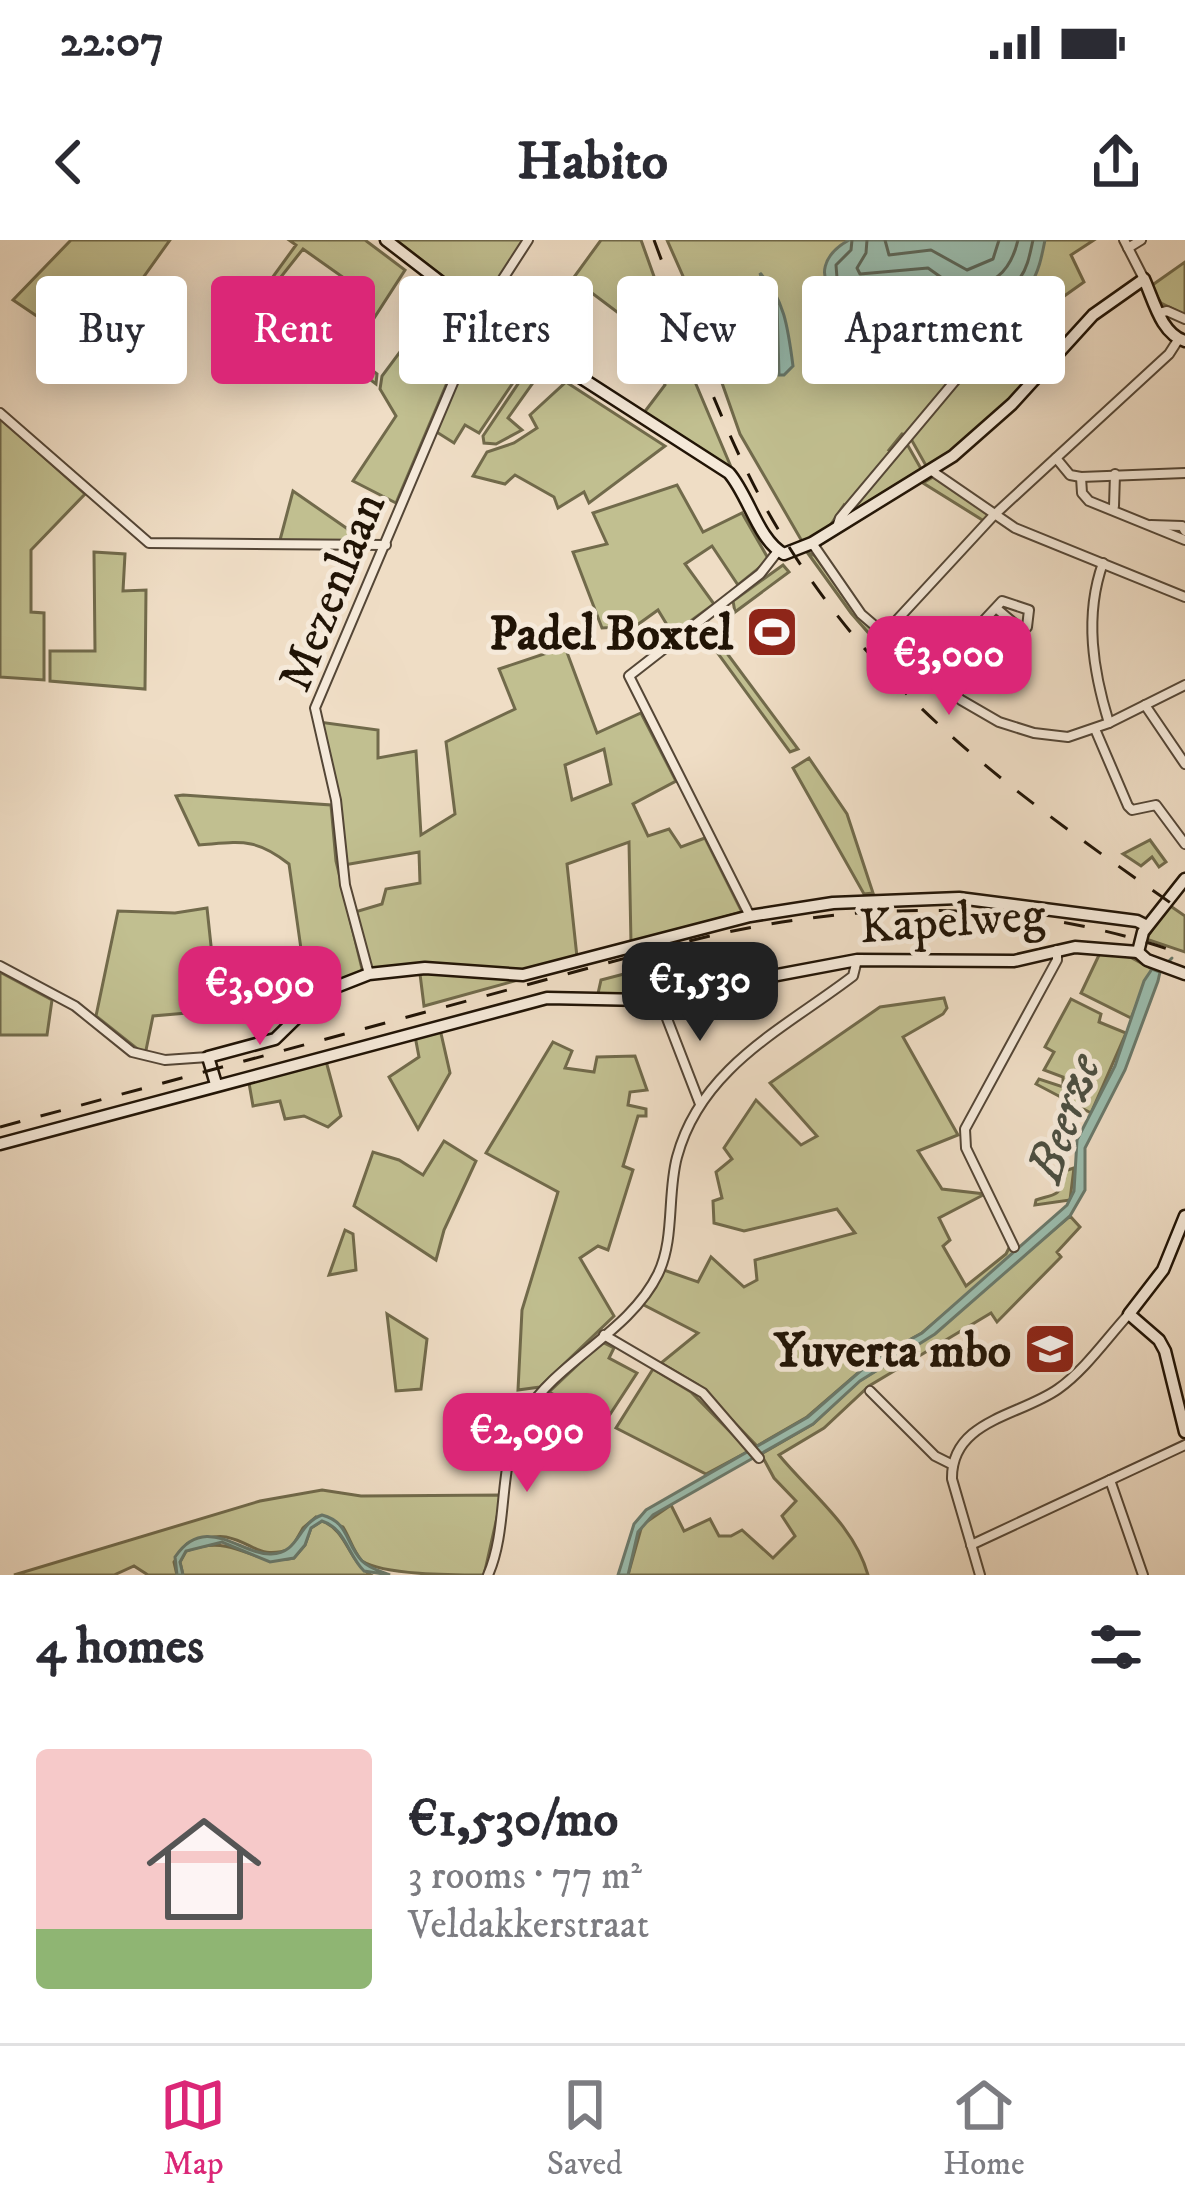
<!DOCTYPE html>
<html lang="en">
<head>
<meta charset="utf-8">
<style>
	body { margin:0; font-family:"IM FELL DW Pica",serif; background:#f7f7f7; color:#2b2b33; height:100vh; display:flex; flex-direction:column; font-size:45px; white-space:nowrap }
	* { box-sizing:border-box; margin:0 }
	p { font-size:39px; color:#7c7c81 }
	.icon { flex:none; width:66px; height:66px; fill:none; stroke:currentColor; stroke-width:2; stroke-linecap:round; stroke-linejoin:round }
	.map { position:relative; height:1335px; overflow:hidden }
	.sheet { display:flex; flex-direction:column; background:#fff; flex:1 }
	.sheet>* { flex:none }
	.hud { position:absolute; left:36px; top:36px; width:1113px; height:108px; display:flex; gap:24px }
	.price { position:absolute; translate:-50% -102px; padding:0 27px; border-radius:24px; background:#db2777; color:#fff; font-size:39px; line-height:78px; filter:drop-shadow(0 3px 6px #0008) }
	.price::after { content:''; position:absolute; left:50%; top:72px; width:36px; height:27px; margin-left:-18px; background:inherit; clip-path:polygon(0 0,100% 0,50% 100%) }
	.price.active { background:#222; color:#fff }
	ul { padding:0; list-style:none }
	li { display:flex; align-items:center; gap:36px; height:300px; padding:0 36px }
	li+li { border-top:3px solid #e1e1e2 }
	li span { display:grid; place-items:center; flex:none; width:336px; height:240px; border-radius:12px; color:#555 }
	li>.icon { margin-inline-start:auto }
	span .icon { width:144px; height:144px; fill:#fffc; stroke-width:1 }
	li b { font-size:51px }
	h2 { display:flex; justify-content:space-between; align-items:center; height:144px; padding:0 36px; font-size:51px }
	.tag { padding:0 42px; border-radius:12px; background:#fff; box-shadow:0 6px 30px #0003; font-size:42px; line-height:108px }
	.tag.active { background:#db2777; color:#fff }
	.status { display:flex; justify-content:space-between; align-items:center; height:84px; padding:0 60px; background:#fff; direction:ltr }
	.status svg { height:33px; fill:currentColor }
	header { display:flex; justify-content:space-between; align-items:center; height:156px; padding:0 36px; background:#fff; font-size:54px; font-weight:800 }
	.tab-bar { display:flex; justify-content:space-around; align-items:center; height:168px; border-top:3px solid #e1e1e2; background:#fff; font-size:33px; color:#7c7c81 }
	.tab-bar a { display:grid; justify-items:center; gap:6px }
	.tab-bar .active { color:#db2777 }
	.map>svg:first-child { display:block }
	.green { fill:#c1bf90; stroke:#716a4b; stroke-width:3; fill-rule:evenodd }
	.water { fill:#9bbdae; stroke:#6a796b; stroke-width:3 }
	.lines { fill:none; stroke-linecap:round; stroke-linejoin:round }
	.shore { stroke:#5e685a; stroke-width:3 }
	.stream { stroke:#6a796b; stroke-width:3 }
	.street-casing { stroke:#544636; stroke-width:12 }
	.secondary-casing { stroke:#211406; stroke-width:15 }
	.street { stroke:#f5e9d9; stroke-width:8 }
	.secondary { stroke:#f5e9d9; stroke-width:10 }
	.rail { stroke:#211406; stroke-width:3; stroke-dasharray:21 21; stroke-linecap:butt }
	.labels { text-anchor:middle; stroke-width:10; stroke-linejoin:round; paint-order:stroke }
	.street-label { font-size:48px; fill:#211406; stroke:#f5e9d9 }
	.poi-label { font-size:48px; font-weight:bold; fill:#211406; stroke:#f5e9d9; text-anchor:end }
	.water-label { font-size:51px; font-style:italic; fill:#4c4f41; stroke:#f5e9d9 }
</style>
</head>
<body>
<div class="status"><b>22:07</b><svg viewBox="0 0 49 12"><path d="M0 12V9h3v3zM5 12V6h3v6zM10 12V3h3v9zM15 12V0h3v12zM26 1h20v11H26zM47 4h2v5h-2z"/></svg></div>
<header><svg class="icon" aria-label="back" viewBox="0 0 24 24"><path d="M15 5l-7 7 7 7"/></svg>Habito<svg class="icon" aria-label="share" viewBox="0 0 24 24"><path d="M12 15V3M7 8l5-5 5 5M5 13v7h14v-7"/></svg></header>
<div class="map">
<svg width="1185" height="1335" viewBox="0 0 1185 1335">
	<rect width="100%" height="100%" fill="#efddc5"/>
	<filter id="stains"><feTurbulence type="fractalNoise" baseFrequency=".00167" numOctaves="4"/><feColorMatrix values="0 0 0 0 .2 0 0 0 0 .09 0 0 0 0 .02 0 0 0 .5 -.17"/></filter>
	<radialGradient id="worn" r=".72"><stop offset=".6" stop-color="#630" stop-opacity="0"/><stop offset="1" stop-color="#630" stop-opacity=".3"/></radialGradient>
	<g class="green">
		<polygon points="71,0 170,0 90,112 13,60"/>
		<path d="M289,0H365L405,30L351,114L377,134L376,144L259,56L296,5ZM303,9L361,50L326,95L269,52Z"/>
		<polygon points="396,0 524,0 481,66"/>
		<polygon points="601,0 641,0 661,56 637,87 580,44 569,44"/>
		<polygon points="667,0 1094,0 1071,15 1084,42 1039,74 1058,105 1046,119 1034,111 1017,91 990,100 959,131 956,128 955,135 906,195 902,194 889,210 893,212 846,267 844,265 827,290 803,303 740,194 690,52"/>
		<polygon points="1185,22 1185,75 1161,63 1151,46"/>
		<polygon points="440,58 473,82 464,104 441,94 438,101 431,99 424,113 428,129 443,130 447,123 455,124 396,263 353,241 396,176 380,149 382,136"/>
		<polygon points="479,87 529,119 479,193 465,185 454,203 435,191"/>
		<polygon points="676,97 734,234 643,174 665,145 662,136 676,115 671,105"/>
		<polygon points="1018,100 1031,120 1041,125 1000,170 929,231 911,199 987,107"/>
		<polygon points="532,123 542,130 508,178 522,190 496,204 484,203 483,196"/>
		<polygon points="566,142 665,206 589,263 584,252 558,268 554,257 515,235 505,244 473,236 487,212 514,203 537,188 530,175"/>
		<polygon points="0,178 85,254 31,310 31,372 44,373 44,440 0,437"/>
		<polygon points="907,204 924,234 843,282 904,206"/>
		<polygon points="933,237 978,264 989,275 984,281 923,243"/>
		<polygon points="677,245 703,292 742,273 769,320 738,345 712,306 685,324 714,364 659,404 654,399 669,388 658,370 619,398 619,387 602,388 573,312 607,304 593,273"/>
		<polygon points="293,251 365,301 280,300"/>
		<polygon points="94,312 125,314 123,351 146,350 145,449 50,441 50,411 95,411"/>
		<polygon points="807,312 815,316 859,375 916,427 907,437 851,373"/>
		<polygon points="783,325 789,332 735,372 733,361"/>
		<polygon points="706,385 798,509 790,512 700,389"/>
		<path d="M565,407L597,493L641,473L676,541L633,564L648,596L669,589L681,607L705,598L742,672L631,703L629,602L567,624L577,717L517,733L372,731L355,672L382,664L386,649L420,643L419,612L344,625L336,545L319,482L378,490V518L416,511L421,595L455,574L446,502L515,469L499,429ZM604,509L611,544L572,560L565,525Z"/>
		<polygon points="809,518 847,574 873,653 864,654 793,528"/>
		<path d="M183,555L331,565L336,621L363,733L325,743L300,770L284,753L305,737L289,624C255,597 240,602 199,605L176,556Z"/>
		<polygon points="1150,600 1166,622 1159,627 1152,617 1141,626 1123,614"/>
		<polygon points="1169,665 1185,676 1185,712 1146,699"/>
		<polygon points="207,668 212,715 229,721 234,769 153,776 145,815 96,776 118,671 175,673"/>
		<polygon points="1100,713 1130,717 1152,729 1131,778 1081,753"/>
		<polygon points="681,719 664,752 627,759 597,758 601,740"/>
		<polygon points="0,732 52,760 47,795 0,795"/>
		<polygon points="445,733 518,740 424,766 420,734"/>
		<polygon points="944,758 947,768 943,774 903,797 958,895 918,911 942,949 985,954 939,978 950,1000 943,1006 966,1046 1006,1014 1011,1004 1015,1014 922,1093 873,1120 807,1177 757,1206 698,1145 661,1123 698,1093 640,1063 664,1030 698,1042 711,1017 744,1047 757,1040 755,1020 855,993 837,969 744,991 714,983 713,961 722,958 716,932 732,919 724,908 756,860 801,905 817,896 770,843 880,767"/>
		<polygon points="1071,759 1101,774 1099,782 1126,793 1091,873 1036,844 1039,839 1063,847 1063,837 1044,830 1054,812 1045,807"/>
		<polygon points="440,789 450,833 418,889 389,837 419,817 415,796"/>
		<polygon points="553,802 572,811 565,828 594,832 597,817 635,816 647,850 630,852 628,865 646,869 646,876 638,876 623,926 633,930 608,1010 598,1006 580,1018 614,1076 540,1147 518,1150 522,1070 558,952 486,913"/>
		<polygon points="326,821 341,876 328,887 304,876 285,879 280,861 253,866 249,843"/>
		<polygon points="444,901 476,921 444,990 436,1020 354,966 373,912 399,920 423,935"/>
		<path d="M1074,928L1070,960L1035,965L1036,960C1049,955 1062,957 1062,940L1055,934Z"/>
		<path d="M1070,976L1080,987L1057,1012L1061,1017L997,1082L991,1073L869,1146L824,1188L779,1215C811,1254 854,1285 868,1335H628L642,1285L671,1265L684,1291L710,1279L719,1296H731L742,1290L773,1318L795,1296L782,1276L796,1261L774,1238L761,1214L813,1184L859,1141L909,1111Z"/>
		<polygon points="345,990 353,994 356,1030 329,1035"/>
		<polygon points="387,1074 427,1099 421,1149 396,1151"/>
		<polygon points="602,1102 614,1108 609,1118 637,1133 605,1182 549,1152"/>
		<polygon points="653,1129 691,1152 749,1211 706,1234 616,1188"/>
		<path d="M322,1250L361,1256L502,1255L484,1335C453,1335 383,1335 362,1321C353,1311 350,1298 343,1287L316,1277L303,1288L291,1309C258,1320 255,1303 226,1297C214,1295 199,1300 187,1304L174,1322L177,1335H148L134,1326L114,1335H14L260,1261Z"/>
		<path d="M322,1281C347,1290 348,1321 371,1335H183L180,1322L186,1311C237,1292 247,1327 294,1318L305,1305L311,1288Z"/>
	</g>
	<g class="water">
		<path d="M849,0H1045C1042,15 1039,32 1030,45C1015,66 969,87 944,74C936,70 930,61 924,54L878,61L839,58C814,37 824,14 849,0Z"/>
		<path d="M760,33C784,58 788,87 793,126L784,135H779L777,64L764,48Z"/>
		<polygon points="1152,729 1160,732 1158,741 1125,830 1085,908 1085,950 1070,976 935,1094 860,1141 813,1184 653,1275 638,1292 628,1335 618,1335 634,1284 646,1270 808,1177 873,1120 922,1093 1067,965 1074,951 1077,900 1115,826 1144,741"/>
		<path d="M322,1275C349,1282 345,1303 362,1321C370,1329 380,1331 390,1335L364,1331C348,1315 345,1288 322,1281L311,1288L305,1305L294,1318L270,1322L222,1302L186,1311L180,1322L183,1335H177L175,1317C205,1272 241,1315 271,1314C300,1313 297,1284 322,1275Z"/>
	</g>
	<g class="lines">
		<g class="shore">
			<path d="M852,0L851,10L836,25L837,38L845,47L878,49L925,43C935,48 939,57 948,62C967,74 1008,54 1020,38C1028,27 1030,13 1033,0"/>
			<path d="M867,0L866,13L857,28L860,34L928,28L959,50C993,45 1010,34 1018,0"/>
			<polyline points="885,0 889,15 931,10 967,30 993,19 999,0"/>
		</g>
		<polyline class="stream" points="1169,721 1172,718"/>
		<g class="street-casing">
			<g id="street">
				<polyline points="1124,0 1144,39"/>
				<polyline points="1128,8 1141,0"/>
				<polyline points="1159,73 1167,71 1185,79"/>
				<polyline points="0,173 149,303 386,305"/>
				<polyline points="1056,218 1070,235 1081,237 1185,233"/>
				<polyline points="932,231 1015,288 1185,357"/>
				<polyline points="1081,237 1082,253 1089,261 1185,300"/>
				<polyline points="1114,266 1115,234"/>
				<polyline points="1151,285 1182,286 1185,291"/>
				<polyline points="837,287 840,278 985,105 1019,97 1046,125"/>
				<polyline points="812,303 861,374 961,460 999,482 1034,493 1068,497 1109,483 1185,445"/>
				<path d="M1103,323C1084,376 1093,431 1109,483"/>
				<polyline points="884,394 994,275 1169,114 1178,100"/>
				<polyline points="932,436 1002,361 1029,370 1027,387 1023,391 996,368"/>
				<polyline points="1145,465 1185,524"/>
				<polyline points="1095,489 1128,566 1132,570 1156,565 1185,604"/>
				<polyline points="750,676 629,436 760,334 778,311"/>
				<polyline points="0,726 75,766 132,812 165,820 208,817"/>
				<polyline points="369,734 345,645 336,560 315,468 486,65 528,0"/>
				<polyline points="659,758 700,864"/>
				<polyline points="1014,1007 966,908 965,889 1057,720 1057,710"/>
				<polyline points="604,1095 703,1153 759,1218"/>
				<polyline points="870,1151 935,1216 953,1225"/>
				<polyline points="1110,1240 1143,1335"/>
				<polyline points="971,1305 1185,1205"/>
				<path d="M488,1335C510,1285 496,1220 525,1174C558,1120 629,1093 658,1034C675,999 667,954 677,917C701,827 785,788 853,736L857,720"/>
				<path d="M980,1335L952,1239C951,1180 1020,1176 1058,1149C1085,1130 1107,1098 1129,1074"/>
			</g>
		</g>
		<g class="secondary-casing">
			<g id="secondary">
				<path d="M386,0L482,74L729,233C749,256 758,300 784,314L812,303L953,216L1012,164L1093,75L1144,39C1154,61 1161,94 1185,101"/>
				<polyline points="1138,712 1143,692 1185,639"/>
				<polyline points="1138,712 1147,720 1185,734"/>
				<polyline points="216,844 208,817 275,799 323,752 369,734 425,728 523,735 750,676 833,663 959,658 1137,681 1147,686"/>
				<polyline points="0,904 547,758 645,760 857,720 1014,721 1075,707 1138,712"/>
				<polyline points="1185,976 1163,1030 1129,1074 1159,1100 1165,1111 1185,1192"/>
			</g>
		</g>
		<use href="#street" class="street"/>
		<use href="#secondary" class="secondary"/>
		<g class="rail">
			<path d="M654,0C688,91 720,185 767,270C871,455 1017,555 1185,673"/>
			<path d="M0,887L689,701C855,660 1022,656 1185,715"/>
		</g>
	</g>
	<defs>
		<g id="stadium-square" transform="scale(2.7)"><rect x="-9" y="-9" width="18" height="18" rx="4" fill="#8f2418" stroke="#f5e9d9"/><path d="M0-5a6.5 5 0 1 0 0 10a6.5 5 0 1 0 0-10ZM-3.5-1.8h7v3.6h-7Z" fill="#fff"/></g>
		<g id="university-square" transform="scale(2.7)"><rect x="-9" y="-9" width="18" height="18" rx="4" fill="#8f2418" stroke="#f5e9d9"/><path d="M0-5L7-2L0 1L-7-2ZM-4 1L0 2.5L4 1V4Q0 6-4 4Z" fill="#fff"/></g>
	</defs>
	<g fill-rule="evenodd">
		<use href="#stadium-square" x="772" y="392"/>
		<use href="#university-square" x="1050" y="1109"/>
	</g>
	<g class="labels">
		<g class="street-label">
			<text transform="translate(330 351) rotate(-68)" y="17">Mezenlaan</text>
			<text transform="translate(952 679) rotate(-4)" y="17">Kapelweg</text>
		</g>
		<g class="poi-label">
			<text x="733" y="409">Padel Boxtel</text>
			<text x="1011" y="1126">Yuverta mbo</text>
		</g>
		<g class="water-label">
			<text transform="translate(1062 877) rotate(-71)" y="18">Beerze</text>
		</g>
	</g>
	<rect width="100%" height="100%" filter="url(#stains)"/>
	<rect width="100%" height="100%" fill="url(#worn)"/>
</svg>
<b class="price" style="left:949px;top:478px">€3,000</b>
<b class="price active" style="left:700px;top:804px">€1,530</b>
<b class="price" style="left:260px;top:808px">€3,090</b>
<b class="price" style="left:527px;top:1255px">€2,090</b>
<div class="hud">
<a class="tag">Buy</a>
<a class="tag active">Rent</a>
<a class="tag">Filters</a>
<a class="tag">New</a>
<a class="tag">Apartment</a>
</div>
</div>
<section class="sheet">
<h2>4 homes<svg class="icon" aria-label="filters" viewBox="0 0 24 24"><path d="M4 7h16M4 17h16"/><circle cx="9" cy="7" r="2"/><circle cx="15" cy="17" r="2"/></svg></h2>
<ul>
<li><span style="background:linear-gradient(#f6c9c9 75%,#8fb573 0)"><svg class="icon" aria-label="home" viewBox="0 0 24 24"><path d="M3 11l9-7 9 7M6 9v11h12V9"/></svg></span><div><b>€1,530/mo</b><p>3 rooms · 77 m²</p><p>Veldakkerstraat</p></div></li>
</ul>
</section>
<nav class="tab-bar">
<a class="active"><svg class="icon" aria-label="map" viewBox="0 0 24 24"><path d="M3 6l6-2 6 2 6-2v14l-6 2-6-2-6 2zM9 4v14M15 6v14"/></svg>Map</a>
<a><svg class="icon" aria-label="saved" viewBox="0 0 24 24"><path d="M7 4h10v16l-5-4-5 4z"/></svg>Saved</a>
<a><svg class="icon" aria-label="home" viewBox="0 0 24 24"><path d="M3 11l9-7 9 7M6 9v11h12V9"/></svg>Home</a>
</nav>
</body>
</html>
